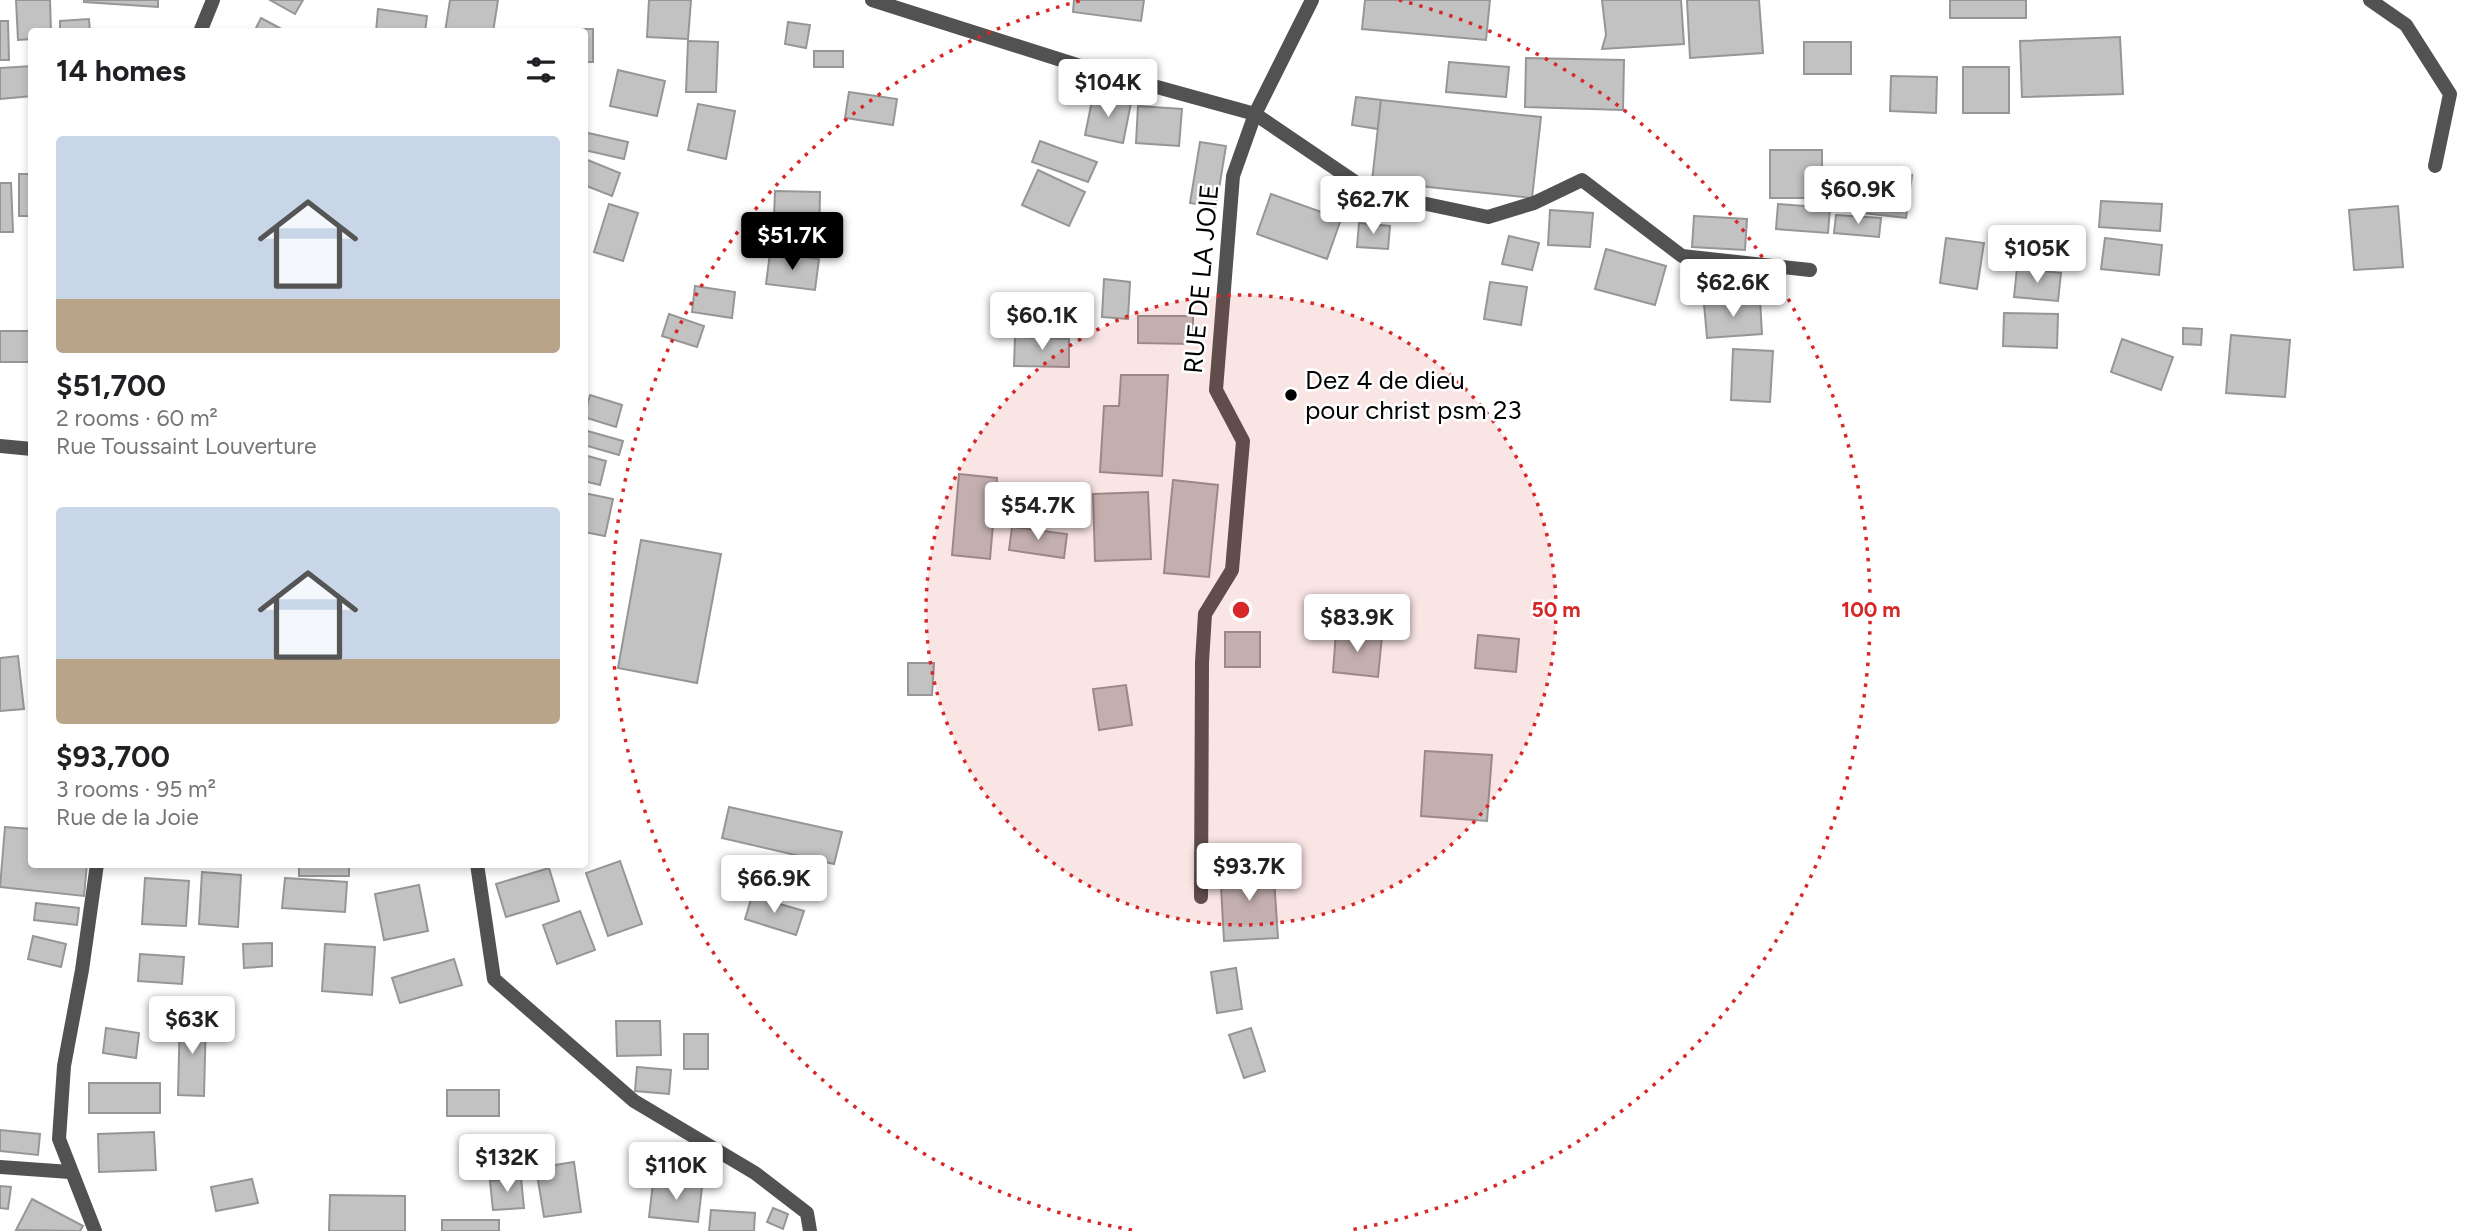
<!DOCTYPE html>
<html lang="en">
<head>
<meta charset="utf-8">
<style>
	body { margin:0; font-family:Figtree,sans-serif; background:#f6f6f6; color:#202124; height:100vh; display:flex; flex-direction:column; font-size:26px; white-space:nowrap }
	* { box-sizing:border-box; margin:0 }
	p { font-size:23px; color:#757577 }
	.icon { flex:none; width:38px; height:38px; fill:none; stroke:currentColor; stroke-width:2; stroke-linecap:round; stroke-linejoin:round }
	.map { position:relative; flex:1; overflow:hidden }
	.drawer { position:absolute; left:28px; top:28px; width:560px; height:840px; display:flex; flex-direction:column; background:#fff; border-radius:7px; box-shadow:0 4px 10px #0003 }
	.drawer>* { flex:none }
	.price { position:absolute; translate:-50% -60px; padding:0 16px; border-radius:7px; background:#fff; color:#222; font-size:23px; line-height:46px; filter:drop-shadow(0 2px 4px #0008) }
	.price::after { content:''; position:absolute; left:50%; top:42px; width:21px; height:16px; margin-left:-10px; background:inherit; clip-path:polygon(0 0,100% 0,50% 100%) }
	.price.current { background:#000; color:#fff }
	ul { padding:0; list-style:none }
	li { display:grid; align-content:center; gap:14px; height:371px; padding:0 28px }
	li span { display:grid; place-items:center; height:217px; border-radius:7px; color:#555 }
	li>.icon { margin-inline-start:auto }
	span .icon { width:126px; height:126px; fill:#fffc; stroke-width:1 }
	li b { font-size:30px }
	h2 { display:flex; justify-content:space-between; align-items:center; height:84px; padding:0 28px; font-size:30px }
	.map>svg:first-child { display:block }
	.building { fill:#c2c2c2; stroke:#969696; stroke-width:2 }
	.lines { fill:none; stroke-linecap:round; stroke-linejoin:round }
	.minor { stroke:#525252; stroke-width:14 }
	.ring { fill:none; stroke:#d62828; stroke-width:3.5; stroke-dasharray:3.5 7 }
	.poi-dot { fill:#000; stroke:#fff; stroke-width:2.5 }
	.labels { text-anchor:middle; stroke-width:5; stroke-linejoin:round; paint-order:stroke }
	.street-label { font-size:26px; fill:#000; stroke:#fff }
	.poi-label { font-size:26px; fill:#000; stroke:#fff; text-anchor:start }
	.centre { fill:#d62828; stroke:#fff; stroke-width:3.5 }
	.ring-label { font-size:21px; text-anchor:middle; font-weight:bold; fill:#d62828; stroke:#fff; stroke-width:5; stroke-linejoin:round; paint-order:stroke }
</style>
</head>
<body>
<div class="map">
<svg width="2487" height="1231" viewBox="0 0 2487 1231">
	<rect width="100%" height="100%" fill="#fff"/>
	<g class="building">
		<polygon points="16,0 50,0 51,32 32,32 32,39 18,40"/>
		<polygon points="84,0 158,0 158,7 84,2"/>
		<polygon points="270,0 303,0 295,14"/>
		<polygon points="450,0 498,0 493,32 445,32"/>
		<polygon points="649,0 691,0 688,39 647,37"/>
		<polygon points="1074,0 1144,0 1141,21 1073,12"/>
		<polygon points="1365,0 1490,0 1486,40 1362,29"/>
		<polygon points="1602,0 1681,0 1684,44 1602,49 1606,35"/>
		<polygon points="1687,0 1759,0 1763,53 1690,58"/>
		<rect x="1950" y="0" width="76" height="18"/>
		<polygon points="378,9 427,16 425,32 376,32"/>
		<polygon points="261,18 287,32 254,32"/>
		<polygon points="89,19 90,32 60,32 60,21"/>
		<polygon points="0,21 8,21 9,60 0,60"/>
		<polygon points="788,22 810,25 806,48 785,44"/>
		<polygon points="530,29 593,29 593,62 584,62 584,32 530,32"/>
		<polygon points="2120,37 2123,94 2022,97 2020,41"/>
		<polygon points="688,41 718,42 716,92 686,92"/>
		<rect x="1804" y="42" width="47" height="32"/>
		<rect x="814" y="51" width="29" height="16"/>
		<polygon points="1526,58 1624,60 1623,110 1525,107"/>
		<polygon points="1449,62 1509,67 1506,97 1446,92"/>
		<polygon points="32,66 32,96 0,99 0,68"/>
		<rect x="1963" y="67" width="46" height="46"/>
		<polygon points="618,70 665,81 657,116 610,106"/>
		<polygon points="1891,76 1937,77 1936,113 1890,111"/>
		<polygon points="849,92 897,99 893,125 845,118"/>
		<polygon points="1093,96 1131,103 1123,143 1085,135"/>
		<polygon points="1356,97 1381,100 1378,129 1352,125"/>
		<polygon points="1381,100 1541,117 1532,198 1372,181"/>
		<polygon points="698,104 735,111 726,159 688,150"/>
		<polygon points="1138,106 1182,109 1179,146 1136,143"/>
		<polygon points="584,132 628,142 624,159 584,150"/>
		<polygon points="1040,141 1097,162 1088,182 1032,162"/>
		<polygon points="1200,142 1226,146 1216,207 1190,203"/>
		<rect x="1770" y="150" width="52" height="48"/>
		<polygon points="585,159 620,173 612,196 584,185"/>
		<polygon points="1859,169 1912,175 1906,218 1854,212"/>
		<polygon points="1038,170 1085,192 1069,226 1022,205"/>
		<rect x="19" y="174" width="13" height="42"/>
		<polygon points="0,183 11,183 13,232 0,232"/>
		<polygon points="775,191 820,192 819,244 773,243"/>
		<polygon points="1271,194 1341,219 1327,259 1257,234"/>
		<polygon points="2101,201 2162,204 2160,231 2099,227"/>
		<polygon points="609,204 638,213 623,261 594,252"/>
		<polygon points="1778,204 1830,208 1828,233 1776,229"/>
		<polygon points="2398,206 2403,267 2354,270 2349,210"/>
		<polygon points="1550,210 1593,213 1590,247 1548,245"/>
		<polygon points="1836,215 1881,218 1879,237 1834,233"/>
		<polygon points="1694,216 1747,219 1745,250 1692,247"/>
		<polygon points="1359,223 1390,226 1388,249 1357,247"/>
		<polygon points="1509,236 1539,243 1532,270 1502,264"/>
		<polygon points="1946,238 1984,243 1977,289 1940,283"/>
		<polygon points="2105,238 2162,245 2159,275 2101,269"/>
		<polygon points="1606,249 1666,266 1655,305 1595,289"/>
		<polygon points="770,253 819,259 815,290 766,284"/>
		<polygon points="2017,268 2061,273 2058,301 2014,297"/>
		<polygon points="1104,279 1130,282 1128,319 1102,317"/>
		<polygon points="1490,282 1527,287 1521,325 1484,319"/>
		<polygon points="695,286 735,292 732,318 692,312"/>
		<polygon points="1760,300 1762,334 1707,338 1704,304"/>
		<polygon points="2004,313 2058,314 2057,348 2003,346"/>
		<polygon points="669,314 704,326 697,347 662,336"/>
		<polygon points="1138,316 1193,316 1193,344 1138,343"/>
		<polygon points="2183,328 2202,329 2201,345 2183,344"/>
		<rect x="0" y="331" width="32" height="31"/>
		<polygon points="2231,335 2290,340 2285,397 2226,393"/>
		<polygon points="1015,337 1069,339 1069,367 1014,366"/>
		<polygon points="2122,339 2173,357 2161,390 2111,372"/>
		<polygon points="1733,349 1773,351 1770,402 1731,400"/>
		<polygon points="1121,375 1168,375 1162,476 1100,472 1104,406 1119,406"/>
		<polygon points="590,395 622,405 616,427 584,417"/>
		<polygon points="584,430 623,441 619,455 584,445"/>
		<polygon points="584,455 606,461 600,485 584,481"/>
		<polygon points="959,474 997,478 990,559 952,555"/>
		<polygon points="1173,480 1218,485 1209,577 1164,573"/>
		<polygon points="1148,492 1151,559 1095,561 1093,494"/>
		<polygon points="584,493 613,499 605,536 584,532"/>
		<polygon points="1012,527 1067,534 1064,558 1009,550"/>
		<polygon points="641,540 721,554 697,683 618,668"/>
		<rect x="1225" y="632" width="35" height="35"/>
		<polygon points="1336,632 1382,636 1378,677 1333,672"/>
		<polygon points="1478,635 1519,639 1516,672 1475,668"/>
		<polygon points="18,656 24,709 0,711 0,658"/>
		<polygon points="908,663 934,663 932,695 908,695"/>
		<polygon points="1126,685 1132,725 1099,730 1093,689"/>
		<polygon points="1425,751 1492,755 1487,821 1421,816"/>
		<polygon points="729,807 842,832 834,864 722,838"/>
		<polygon points="5,827 32,829 32,864 87,864 84,896 0,887"/>
		<polygon points="620,861 642,924 608,936 586,873"/>
		<rect x="299" y="864" width="50" height="12"/>
		<polygon points="1273,864 1278,938 1224,941 1220,868"/>
		<polygon points="549,868 559,901 506,917 496,884"/>
		<polygon points="202,872 241,875 238,927 199,924"/>
		<polygon points="145,878 189,881 186,926 142,924"/>
		<polygon points="285,878 347,882 345,912 282,908"/>
		<polygon points="419,885 428,931 384,940 375,894"/>
		<polygon points="752,896 804,911 796,935 745,919"/>
		<polygon points="36,903 79,908 77,925 34,920"/>
		<polygon points="580,911 595,950 557,964 543,925"/>
		<polygon points="33,936 66,944 61,967 28,959"/>
		<polygon points="272,943 272,966 244,968 243,944"/>
		<polygon points="325,944 375,947 372,995 322,991"/>
		<polygon points="140,954 184,957 182,984 138,981"/>
		<polygon points="454,959 462,985 400,1003 392,978"/>
		<polygon points="1236,968 1242,1009 1217,1013 1211,972"/>
		<polygon points="180,1015 206,1016 204,1096 178,1095"/>
		<polygon points="616,1021 660,1021 661,1055 617,1056"/>
		<polygon points="106,1028 139,1033 136,1058 103,1053"/>
		<polygon points="1251,1028 1265,1071 1244,1078 1229,1035"/>
		<rect x="684" y="1034" width="24" height="35"/>
		<polygon points="637,1067 671,1070 669,1094 635,1091"/>
		<rect x="89" y="1083" width="71" height="30"/>
		<rect x="447" y="1090" width="52" height="26"/>
		<polygon points="0,1130 40,1134 38,1155 0,1151"/>
		<polygon points="154,1132 156,1170 99,1172 98,1134"/>
		<polygon points="486,1148 522,1150 521,1173 484,1171"/>
		<polygon points="574,1162 581,1212 544,1217 536,1168"/>
		<polygon points="521,1178 524,1208 493,1210 490,1181"/>
		<polygon points="252,1179 258,1203 216,1211 211,1187"/>
		<polygon points="653,1183 702,1187 698,1222 649,1217"/>
		<polygon points="0,1186 11,1187 8,1209 0,1208"/>
		<polygon points="330,1195 405,1196 405,1231 329,1231"/>
		<polygon points="32,1199 83,1226 80,1231 16,1230"/>
		<polygon points="773,1208 788,1214 783,1229 767,1222"/>
		<polygon points="711,1210 755,1213 754,1231 709,1231"/>
		<rect x="442" y="1220" width="57" height="11"/>
	</g>
	<g class="lines">
		<g class="minor">
			<polyline points="872,0 1077,65 1255,114 1370,192 1488,217 1534,203 1582,180 1682,256 1810,270"/>
			<polyline points="2370,0 2406,25 2450,94 2435,166"/>
			<polyline points="200,32 213,0"/>
			<polyline points="0,446 32,449"/>
			<polyline points="477,864 494,979 634,1101 755,1173 807,1213 810,1231"/>
			<polyline points="1201,897 1202,662 1205,614 1232,570 1243,441 1216,390 1233,176 1255,114 1312,0"/>
			<polyline points="0,1167 70,1172"/>
			<polyline points="95,1231 59,1139 64,1066 82,970 97,864"/>
		</g>
	</g>
	<circle cx="1241" cy="610" r="315" fill="#d62828" fill-opacity=".12"/>
	<g class="ring">
		<circle cx="1241" cy="610" r="315"/>
		<path d="M1132 1230A630 630 0 0 1 1083 0M1399 0A630 630 0 0 1 1350 1230"/>
	</g>
	<circle class="poi-dot" cx="1291" cy="395" r="7"/>
	<g class="labels">
		<g class="street-label">
			<text transform="translate(1201 279) rotate(-85)" y="9">RUE DE LA JOIE</text>
		</g>
		<g class="poi-label">
			<text x="1305" y="389">Dez 4 de dieu<tspan x="1305" dy="30">pour christ psm 23</tspan></text>
		</g>
	</g>
	<circle cx="1241" cy="610" r="10" class="centre"/>
	<g class="ring-label">
		<text x="1556" y="617">50 m</text>
		<text x="1871" y="617">100 m</text>
	</g>
</svg>
<b class="price" style="left:1108px;top:119px">$104K</b>
<b class="price" style="left:1858px;top:226px">$60.9K</b>
<b class="price" style="left:1373px;top:236px">$62.7K</b>
<b class="price current" style="left:792px;top:272px">$51.7K</b>
<b class="price" style="left:2037px;top:285px">$105K</b>
<b class="price" style="left:1733px;top:319px">$62.6K</b>
<b class="price" style="left:1042px;top:352px">$60.1K</b>
<b class="price" style="left:1038px;top:542px">$54.7K</b>
<b class="price" style="left:1357px;top:654px">$83.9K</b>
<b class="price" style="left:1249px;top:903px">$93.7K</b>
<b class="price" style="left:774px;top:915px">$66.9K</b>
<b class="price" style="left:192px;top:1056px">$63K</b>
<b class="price" style="left:507px;top:1194px">$132K</b>
<b class="price" style="left:676px;top:1202px">$110K</b>
<section class="drawer">
<h2>14 homes<svg class="icon" aria-label="filters" viewBox="0 0 24 24"><path d="M4 7h16M4 17h16"/><circle cx="9" cy="7" r="2"/><circle cx="15" cy="17" r="2"/></svg></h2>
<ul>
<li><span style="background:linear-gradient(#c9d6e8 75%,#b9a48a 0)"><svg class="icon" aria-label="home" viewBox="0 0 24 24"><path d="M3 11l9-7 9 7M6 9v11h12V9"/></svg></span><div><b>$51,700</b><p>2 rooms · 60 m²</p><p>Rue Toussaint Louverture</p></div></li>
<li><span style="background:linear-gradient(#c9d6e8 70%,#b9a48a 0)"><svg class="icon" aria-label="home" viewBox="0 0 24 24"><path d="M3 11l9-7 9 7M6 9v11h12V9"/></svg></span><div><b>$93,700</b><p>3 rooms · 95 m²</p><p>Rue de la Joie</p></div></li>
</ul>
</section>
</div>
</body>
</html>
